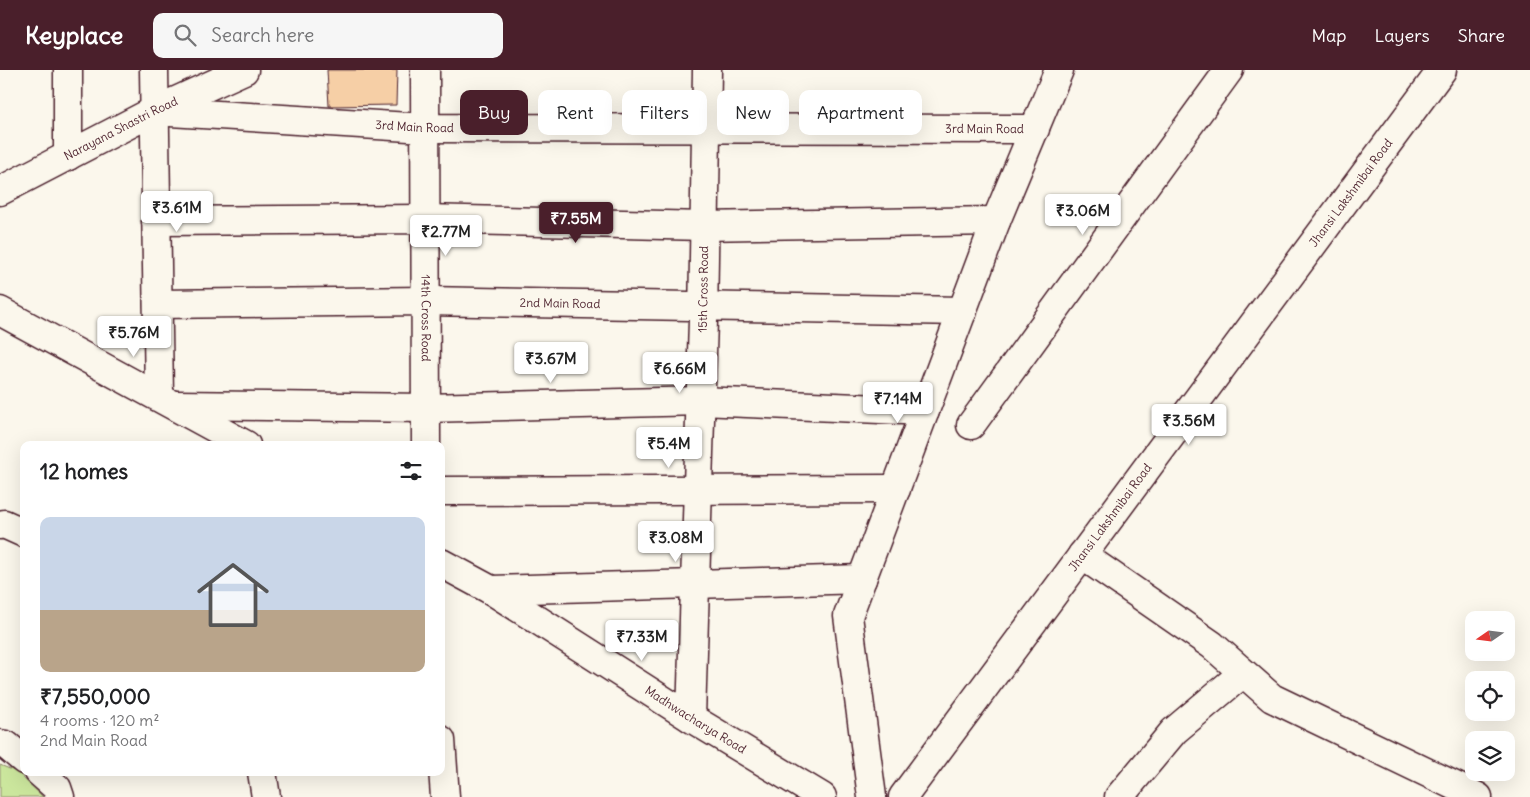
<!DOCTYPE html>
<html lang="en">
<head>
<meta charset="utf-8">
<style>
	body { margin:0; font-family:Delius,sans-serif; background:#f6f6f6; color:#202124; height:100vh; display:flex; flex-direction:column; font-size:19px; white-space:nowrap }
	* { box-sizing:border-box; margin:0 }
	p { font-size:16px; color:#757577 }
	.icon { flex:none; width:28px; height:28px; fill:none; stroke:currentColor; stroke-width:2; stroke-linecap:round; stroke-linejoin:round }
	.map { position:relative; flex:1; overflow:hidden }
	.panel { position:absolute; left:20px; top:371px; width:425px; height:335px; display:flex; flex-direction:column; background:#fff; border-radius:10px; box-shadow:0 5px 20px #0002 }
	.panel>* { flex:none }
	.banner { position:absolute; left:460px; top:20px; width:475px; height:45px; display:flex; gap:10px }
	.needle { width:32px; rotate:256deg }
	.buttons { position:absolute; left:1465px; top:541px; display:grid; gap:10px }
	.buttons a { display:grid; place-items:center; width:50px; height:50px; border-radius:10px; background:#fff; box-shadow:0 5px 20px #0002; font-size:25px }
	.price { position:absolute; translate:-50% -42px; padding:0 11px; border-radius:5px; background:#fff; color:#222; font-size:16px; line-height:32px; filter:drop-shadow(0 1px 2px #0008) }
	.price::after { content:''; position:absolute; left:50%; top:30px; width:15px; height:11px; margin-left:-8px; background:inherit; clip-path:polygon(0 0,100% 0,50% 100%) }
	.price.selected { background:#4a1f2b; color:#fff }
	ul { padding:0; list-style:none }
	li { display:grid; align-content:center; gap:10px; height:265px; padding:0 20px }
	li+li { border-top:1px solid #e0e0e0 }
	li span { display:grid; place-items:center; height:155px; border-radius:10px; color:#555 }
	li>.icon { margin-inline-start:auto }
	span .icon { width:90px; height:90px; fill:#fffc; stroke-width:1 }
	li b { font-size:21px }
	h2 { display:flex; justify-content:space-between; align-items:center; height:60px; padding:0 20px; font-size:21px }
	.pill { padding:0 18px; border-radius:10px; background:#fff; box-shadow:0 5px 20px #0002; font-size:18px; line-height:45px }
	.pill.selected { background:#4a1f2b; color:#fff }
	header { display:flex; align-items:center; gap:30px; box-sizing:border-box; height:70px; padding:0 25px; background:#4a1f2b; color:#fff }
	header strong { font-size:24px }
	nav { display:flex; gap:28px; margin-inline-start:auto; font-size:18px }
	.search { width:350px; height:45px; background:#f6f6f6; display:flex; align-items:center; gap:12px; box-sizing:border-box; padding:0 18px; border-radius:10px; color:#757577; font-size:19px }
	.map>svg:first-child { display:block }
	.park { fill:#cbe69d; stroke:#8a8264 }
	.building { fill:#f6cfa6; stroke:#4a1f2b }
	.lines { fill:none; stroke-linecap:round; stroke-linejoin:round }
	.minor-casing { stroke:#4a1f2b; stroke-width:31 }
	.major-casing { stroke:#4a1f2b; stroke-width:31 }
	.minor { stroke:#fbf7ec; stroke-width:28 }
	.major { stroke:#fbf7ec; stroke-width:28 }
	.labels { text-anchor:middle; stroke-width:4; stroke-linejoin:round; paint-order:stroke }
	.street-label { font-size:12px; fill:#4a1f2b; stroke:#fbf7ec }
</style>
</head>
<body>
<header>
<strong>Keyplace</strong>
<div class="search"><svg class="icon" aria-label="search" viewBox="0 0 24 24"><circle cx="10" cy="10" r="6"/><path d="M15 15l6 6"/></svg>Search here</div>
<nav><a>Map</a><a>Layers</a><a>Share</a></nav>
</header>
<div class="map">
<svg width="1530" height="727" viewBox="0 0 1530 727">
	<rect width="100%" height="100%" fill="#fbf7ec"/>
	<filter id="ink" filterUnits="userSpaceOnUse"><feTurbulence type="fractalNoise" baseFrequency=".02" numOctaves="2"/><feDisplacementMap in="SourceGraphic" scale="10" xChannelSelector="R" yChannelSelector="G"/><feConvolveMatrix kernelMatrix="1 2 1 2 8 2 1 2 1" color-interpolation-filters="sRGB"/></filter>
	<g filter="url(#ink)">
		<polygon class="park" points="0,695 17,702 43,727 0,727"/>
		<polygon class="building" points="327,0 397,0 396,35 329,36"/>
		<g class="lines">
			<g class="minor-casing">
				<g id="minor">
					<polyline points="68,0 68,86"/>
					<polyline points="154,0 159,326"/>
					<path id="s1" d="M425,0L426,375"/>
					<path id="s2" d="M154,41L425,58L1035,59"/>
					<path id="s3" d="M0,121L154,41L244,0"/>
					<polyline points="156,151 425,149 704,156 996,151"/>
					<path id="s4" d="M158,234L426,231L963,241"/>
					<polyline points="0,241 246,375"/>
					<polyline points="175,335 426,338 701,331 925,341"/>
					<polyline points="971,355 1229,0"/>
					<polyline points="441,421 896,419"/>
					<polyline points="0,455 4,454 24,463"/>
					<polyline points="1082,485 1212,575 1272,628 1478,727"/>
					<path id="s5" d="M441,493L491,520L691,648L822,727"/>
					<polyline points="491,520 862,509"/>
					<path id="s6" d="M691,648L703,250L707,0"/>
					<polyline points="441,670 445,727"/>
					<polyline points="0,674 6,675 24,690"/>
					<polyline points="39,702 57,718 60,727"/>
					<polyline points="262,702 266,727"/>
					<polyline points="872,727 848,546 996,151 1059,0"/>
					<polyline points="1119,727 1174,661 1243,603"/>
				</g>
			</g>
			<g class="major-casing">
				<g id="major">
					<path id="s7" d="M903,727L1442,0"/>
				</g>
			</g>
			<use href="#minor" class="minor"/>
			<use href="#major" class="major"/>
		</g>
	</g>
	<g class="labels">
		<g class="street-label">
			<text dy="4" stroke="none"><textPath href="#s2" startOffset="261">3rd Main Road</textPath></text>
			<text dy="4" stroke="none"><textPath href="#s3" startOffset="136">Narayana Shastri Road</textPath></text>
			<text dy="4" stroke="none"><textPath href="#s2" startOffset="831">3rd Main Road</textPath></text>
			<text dy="4" stroke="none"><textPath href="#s7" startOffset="752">Jhansi Lakshmibai Road</textPath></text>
			<text dy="4" stroke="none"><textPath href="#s6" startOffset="429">15th Cross Road</textPath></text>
			<text dy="4" stroke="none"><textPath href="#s4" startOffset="402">2nd Main Road</textPath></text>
			<text dy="4" stroke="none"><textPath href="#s1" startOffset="248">14th Cross Road</textPath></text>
			<text dy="4" stroke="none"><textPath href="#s7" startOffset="348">Jhansi Lakshmibai Road</textPath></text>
			<text dy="4" stroke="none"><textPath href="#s5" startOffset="299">Madhwacharya Road</textPath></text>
		</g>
	</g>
</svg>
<div class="buttons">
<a><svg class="needle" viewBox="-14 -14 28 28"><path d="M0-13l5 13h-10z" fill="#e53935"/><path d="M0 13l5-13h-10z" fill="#757577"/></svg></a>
<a><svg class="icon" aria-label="locate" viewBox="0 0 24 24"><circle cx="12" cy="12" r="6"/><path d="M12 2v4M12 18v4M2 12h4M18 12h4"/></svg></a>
<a><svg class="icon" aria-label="layers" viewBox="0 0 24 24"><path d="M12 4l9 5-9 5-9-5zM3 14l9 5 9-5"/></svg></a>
</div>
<b class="price" style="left:177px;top:163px">₹3.61M</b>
<b class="price" style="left:1083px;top:166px">₹3.06M</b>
<b class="price selected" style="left:576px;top:174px">₹7.55M</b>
<b class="price" style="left:446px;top:187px">₹2.77M</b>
<b class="price" style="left:134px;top:288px">₹5.76M</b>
<b class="price" style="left:551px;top:314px">₹3.67M</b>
<b class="price" style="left:680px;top:324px">₹6.66M</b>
<b class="price" style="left:898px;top:354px">₹7.14M</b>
<b class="price" style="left:1189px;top:376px">₹3.56M</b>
<b class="price" style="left:669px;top:399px">₹5.4M</b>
<b class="price" style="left:676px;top:493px">₹3.08M</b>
<b class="price" style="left:642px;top:592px">₹7.33M</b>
<div class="banner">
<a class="pill selected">Buy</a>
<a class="pill">Rent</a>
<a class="pill">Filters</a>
<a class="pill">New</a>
<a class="pill">Apartment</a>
</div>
<section class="panel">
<h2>12 homes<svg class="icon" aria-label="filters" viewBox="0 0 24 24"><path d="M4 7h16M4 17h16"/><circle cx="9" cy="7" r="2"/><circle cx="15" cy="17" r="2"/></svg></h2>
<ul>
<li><span style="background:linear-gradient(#c9d6e8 60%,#b9a48a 0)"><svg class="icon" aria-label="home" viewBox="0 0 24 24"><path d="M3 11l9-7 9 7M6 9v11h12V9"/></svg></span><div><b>₹7,550,000</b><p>4 rooms · 120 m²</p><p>2nd Main Road</p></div></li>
</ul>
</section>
</div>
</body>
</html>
